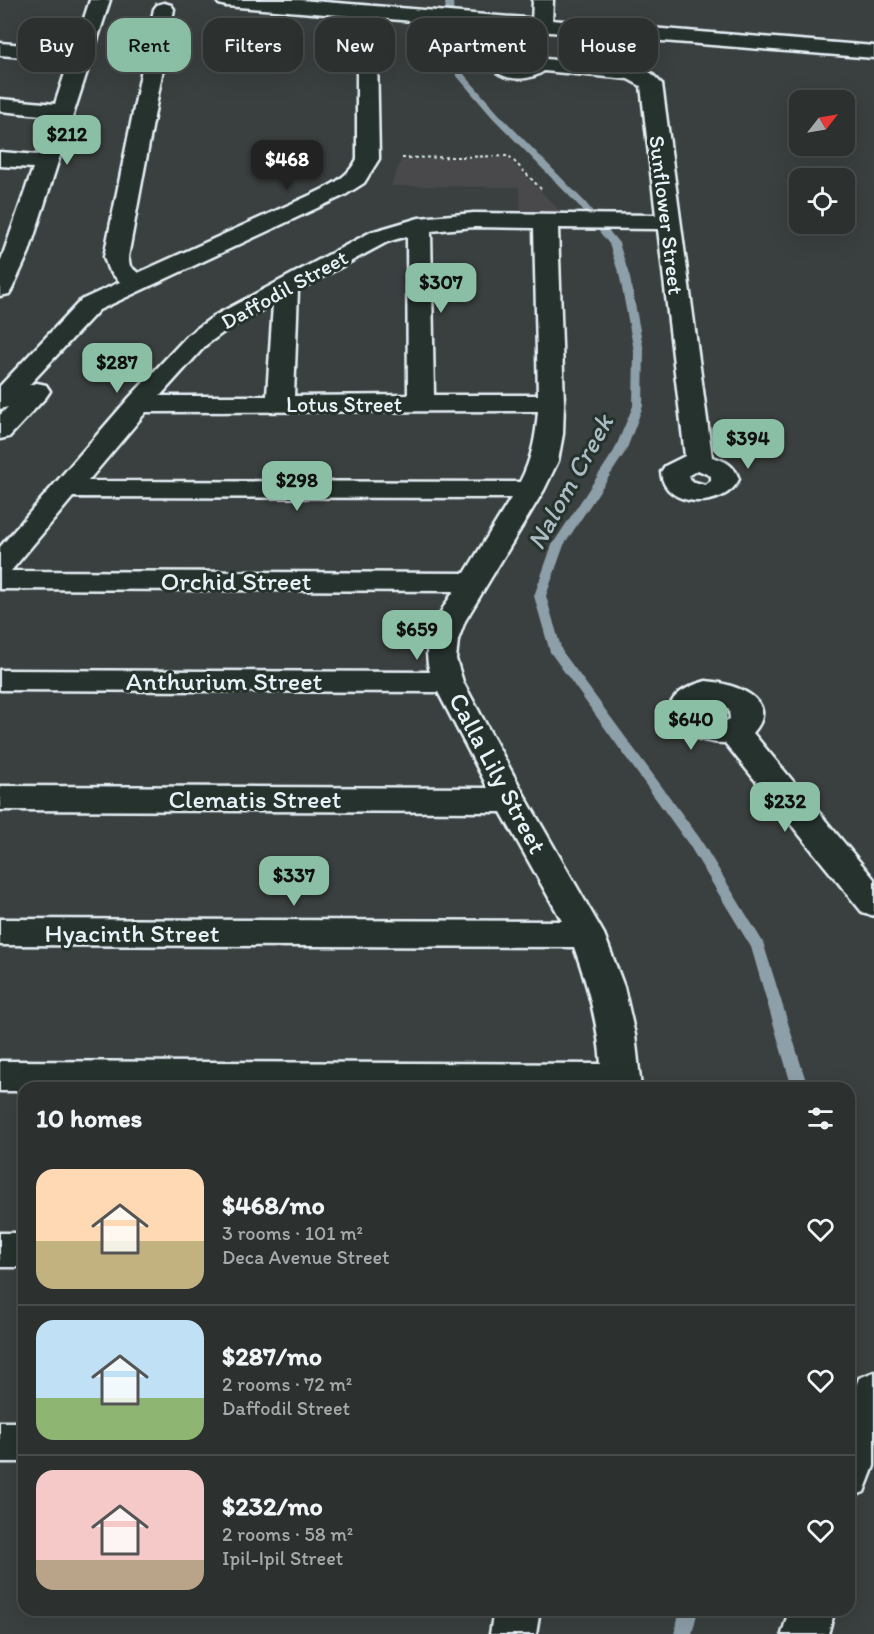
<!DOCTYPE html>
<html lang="en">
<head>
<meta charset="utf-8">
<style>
	body { margin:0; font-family:Itim,sans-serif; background:#383c3b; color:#f1f3f6; height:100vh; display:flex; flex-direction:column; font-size:22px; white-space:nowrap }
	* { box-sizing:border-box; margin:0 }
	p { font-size:20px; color:#a6a9aa }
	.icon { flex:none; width:33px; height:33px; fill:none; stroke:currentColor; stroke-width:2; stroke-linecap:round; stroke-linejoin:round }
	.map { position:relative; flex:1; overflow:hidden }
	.details { position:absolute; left:18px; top:1082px; width:837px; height:534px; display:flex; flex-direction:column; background:#2c302f; border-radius:18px; box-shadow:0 6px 24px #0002,0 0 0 2px #484b4b }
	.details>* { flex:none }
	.banner { position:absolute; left:18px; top:18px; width:838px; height:54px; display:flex; gap:12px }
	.needle { width:39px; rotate:59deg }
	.tools { position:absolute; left:789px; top:90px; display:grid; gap:12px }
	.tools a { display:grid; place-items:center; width:66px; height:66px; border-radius:12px; background:#2c302f; box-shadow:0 6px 24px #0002,0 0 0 2px #484b4b; font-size:30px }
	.price { position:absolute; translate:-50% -51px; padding:0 14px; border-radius:12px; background:#8abfa5; color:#111; font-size:20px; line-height:39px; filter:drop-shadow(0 2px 3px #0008) }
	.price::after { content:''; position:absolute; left:50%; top:36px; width:18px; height:14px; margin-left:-9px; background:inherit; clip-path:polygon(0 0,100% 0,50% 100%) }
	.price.on { background:#222; color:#fff }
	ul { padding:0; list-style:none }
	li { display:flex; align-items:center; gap:18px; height:150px; padding:0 18px }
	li+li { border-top:2px solid #484b4b }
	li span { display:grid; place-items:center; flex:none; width:168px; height:120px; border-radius:18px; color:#555 }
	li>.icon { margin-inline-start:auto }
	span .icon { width:72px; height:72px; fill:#fffc; stroke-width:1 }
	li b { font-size:26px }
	h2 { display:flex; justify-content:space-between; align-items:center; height:72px; padding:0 18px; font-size:26px }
	.pill { padding:0 21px; border-radius:18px; background:#2c302f; box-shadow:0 6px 24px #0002,0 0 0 2px #484b4b; font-size:21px; line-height:54px }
	.pill.on { background:#8abfa5; color:#111 }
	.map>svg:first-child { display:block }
	.built { fill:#484a4c }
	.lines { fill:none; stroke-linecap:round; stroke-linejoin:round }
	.stream { fill:#8d9fa9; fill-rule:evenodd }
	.street-casing { stroke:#e8f1f8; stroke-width:5 }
	.primary-casing { stroke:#e8f1f8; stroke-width:5 }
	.path { stroke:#e8f1f8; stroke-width:2; stroke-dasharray:3 3; stroke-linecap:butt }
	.street { fill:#26332d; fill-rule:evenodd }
	.primary { fill:#26332d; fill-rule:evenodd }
	.labels { text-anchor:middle; stroke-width:6; stroke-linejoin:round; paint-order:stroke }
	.far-street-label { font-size:22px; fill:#e8f1f8; stroke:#26332d }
	.street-label { font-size:26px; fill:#e8f1f8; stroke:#26332d }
	.water-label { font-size:27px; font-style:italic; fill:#abbbc3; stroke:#26332d }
</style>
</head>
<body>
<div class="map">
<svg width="874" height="1634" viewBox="0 0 874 1634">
	<rect width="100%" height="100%" fill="#3a403f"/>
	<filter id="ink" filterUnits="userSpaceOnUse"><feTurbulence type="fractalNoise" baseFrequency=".0167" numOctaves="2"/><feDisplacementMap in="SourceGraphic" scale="12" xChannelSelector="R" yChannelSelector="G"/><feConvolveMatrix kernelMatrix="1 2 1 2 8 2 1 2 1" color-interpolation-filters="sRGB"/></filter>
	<g filter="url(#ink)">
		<polygon class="built" points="507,157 560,211 521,211 519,187 391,186 401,160"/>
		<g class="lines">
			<g class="stream">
				<polygon points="445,0 453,0 456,53 464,74 498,113 585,202 619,243 630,278 644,351 643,406 626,451 564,545 546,596 562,651 699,837 763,942 806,1081 805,1088 789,1088 790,1081 751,947 689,845 550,652 534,596 552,545 614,451 633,406 634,351 620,278 609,244 579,206 492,117 456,75 448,53"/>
				<polygon points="680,1610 698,1610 692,1634 674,1634"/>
			</g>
			<g class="street-casing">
				<g id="street">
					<polygon points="90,0 110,0 29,252 12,289 9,294 0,296 0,263 33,168 0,166 0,152 38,155 51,116 0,111 0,99 55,104 69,61 0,55 0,43 74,49"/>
					<polygon points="533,0 553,0 552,24 549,28 535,28 532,24"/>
					<path d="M164,3L171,5L174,9L128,257L130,266L138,273L315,193C332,185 348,177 357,159V53L350,44L351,10L354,6H368L371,10L370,43L377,52L379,159L364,183L345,195L99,310L29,385L37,383L46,385L50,391L46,397L9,437L0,439V415L8,407L0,409V386L81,300L120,282L108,269L104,257L154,9L157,5Z"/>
					<path d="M518,48L540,53L546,59L637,69L651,73L662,84L712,457C726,461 734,465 739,479C726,509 664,510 661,472L665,466L685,456L658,229L558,228L564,403L563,434L558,461L544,490L465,621L458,640L456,659L463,682L527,800L604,934L624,987L635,1035L641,1088H24V1091H0V1061L601,1064C598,1023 588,986 574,947L0,945V919L562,921L501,812L0,810V786L488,788L438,692L0,690V670L430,672C420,641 438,616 454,591L0,589V547L129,398L188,335L214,316L371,232L419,218L474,213L656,215L641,86L628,79L544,71C528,82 501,82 489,64L497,53ZM518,60L526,62V65L516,66L510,63ZM474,227L534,228L538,395H434L431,231ZM407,236L408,395L294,396L298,290L387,242ZM273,304L267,396H160L206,345L232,326ZM538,411C536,437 532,458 520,482L88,481L146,412ZM698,470L711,476V481L705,485L691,481L689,475ZM73,497L511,498L465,573L11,571Z"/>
					<path d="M706,681C732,683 783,699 753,733L874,879V916L862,912L725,743C673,742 641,699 706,681ZM709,702L718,703L729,710L730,719C722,725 710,721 703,715L701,707Z"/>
					<rect x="0" y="1233" width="24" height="34"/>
					<polygon points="874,1372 874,1466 864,1492 849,1498 849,1405 859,1378"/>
					<rect x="0" y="1422" width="24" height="40"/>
					<polygon points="494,1610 540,1610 536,1634 490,1634"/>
					<polygon points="789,1610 835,1610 828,1634 782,1634"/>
				</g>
			</g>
			<g class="primary-casing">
				<polygon id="primary" points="216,0 300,0 874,46 874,58 226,6 219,4"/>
			</g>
			<polyline class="path" points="402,158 509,156 542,190"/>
			<use href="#street" class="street"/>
			<use href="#primary" class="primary"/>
		</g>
	</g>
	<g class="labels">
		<g class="far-street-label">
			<text transform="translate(667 215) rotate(83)" y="8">Sunflower Street</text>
			<text transform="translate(284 289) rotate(-29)" y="8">Daffodil Street</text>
			<text x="344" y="412">Lotus Street</text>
		</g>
		<g class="street-label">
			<text x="236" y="590">Orchid Street</text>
			<text x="224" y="690">Anthurium Street</text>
			<text transform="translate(498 773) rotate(62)" y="9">Calla Lily Street</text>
			<text x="255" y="808">Clematis Street</text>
			<text x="132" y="942">Hyacinth Street</text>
		</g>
		<g class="water-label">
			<text transform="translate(570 482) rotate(-61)" y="9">Nalom Creek</text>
		</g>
	</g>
</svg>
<div class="tools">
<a><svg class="needle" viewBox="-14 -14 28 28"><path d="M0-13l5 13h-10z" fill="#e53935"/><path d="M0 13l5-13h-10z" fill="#a6a9aa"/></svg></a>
<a><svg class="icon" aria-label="locate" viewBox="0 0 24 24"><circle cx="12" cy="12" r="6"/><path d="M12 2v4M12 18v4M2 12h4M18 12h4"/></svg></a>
</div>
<b class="price" style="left:67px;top:166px">$212</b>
<b class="price on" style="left:287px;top:191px">$468</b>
<b class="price" style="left:441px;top:314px">$307</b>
<b class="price" style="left:117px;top:394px">$287</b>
<b class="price" style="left:748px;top:470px">$394</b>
<b class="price" style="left:297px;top:512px">$298</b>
<b class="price" style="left:417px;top:661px">$659</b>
<b class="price" style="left:691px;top:751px">$640</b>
<b class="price" style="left:785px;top:833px">$232</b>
<b class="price" style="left:294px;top:907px">$337</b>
<div class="banner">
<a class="pill">Buy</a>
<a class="pill on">Rent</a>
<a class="pill">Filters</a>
<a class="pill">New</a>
<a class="pill">Apartment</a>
<a class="pill">House</a>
</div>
<section class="details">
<h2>10 homes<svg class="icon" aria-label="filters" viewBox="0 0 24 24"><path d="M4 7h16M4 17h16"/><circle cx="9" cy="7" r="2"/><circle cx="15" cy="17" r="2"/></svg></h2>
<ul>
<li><span style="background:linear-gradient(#ffd9b3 60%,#c2b280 0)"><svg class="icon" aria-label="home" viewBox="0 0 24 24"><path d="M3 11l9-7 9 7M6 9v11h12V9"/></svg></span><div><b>$468/mo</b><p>3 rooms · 101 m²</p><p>Deca Avenue Street</p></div><svg class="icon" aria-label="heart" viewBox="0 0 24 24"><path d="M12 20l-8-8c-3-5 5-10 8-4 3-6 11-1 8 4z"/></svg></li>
<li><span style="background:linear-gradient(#bfe0f5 65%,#8fb573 0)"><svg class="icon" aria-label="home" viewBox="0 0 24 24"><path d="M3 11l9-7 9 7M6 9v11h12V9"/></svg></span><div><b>$287/mo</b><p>2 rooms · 72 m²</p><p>Daffodil Street</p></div><svg class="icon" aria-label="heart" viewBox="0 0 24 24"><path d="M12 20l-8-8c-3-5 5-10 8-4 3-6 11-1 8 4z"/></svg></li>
<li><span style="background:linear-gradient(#f6c9c9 75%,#b9a48a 0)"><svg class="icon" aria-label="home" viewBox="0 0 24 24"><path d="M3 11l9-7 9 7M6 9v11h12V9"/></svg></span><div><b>$232/mo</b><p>2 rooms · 58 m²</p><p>Ipil-Ipil Street</p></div><svg class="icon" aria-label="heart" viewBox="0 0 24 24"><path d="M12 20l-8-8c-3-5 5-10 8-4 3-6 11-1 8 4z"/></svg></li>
</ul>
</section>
</div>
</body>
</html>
